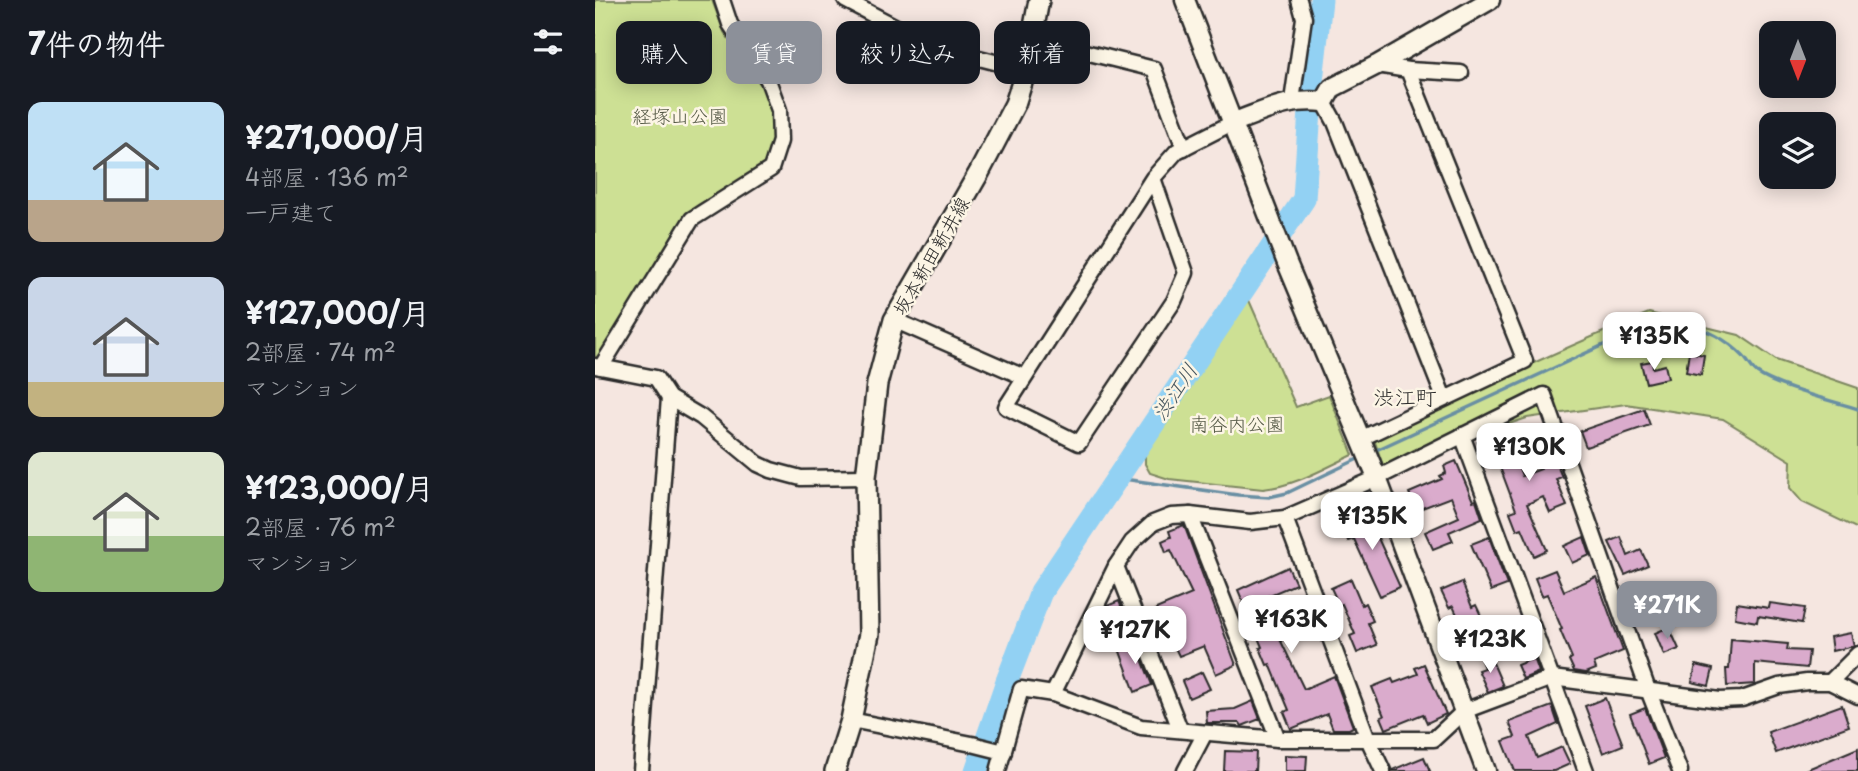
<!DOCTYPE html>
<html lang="ja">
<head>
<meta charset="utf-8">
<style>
	body { margin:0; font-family:"Playpen Sans","Klee One",sans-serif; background:#20242c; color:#f1f3f6; height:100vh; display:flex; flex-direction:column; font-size:26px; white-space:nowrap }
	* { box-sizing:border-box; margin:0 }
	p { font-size:23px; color:#9ea1a6 }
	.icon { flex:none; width:38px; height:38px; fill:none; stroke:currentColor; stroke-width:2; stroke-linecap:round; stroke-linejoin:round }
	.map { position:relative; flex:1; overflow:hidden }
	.sheet { display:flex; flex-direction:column; background:#171b24; width:595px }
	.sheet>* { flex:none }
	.banner { position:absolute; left:21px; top:21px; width:665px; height:63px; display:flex; gap:14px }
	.needle { width:46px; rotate:180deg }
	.tools { position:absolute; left:1164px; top:21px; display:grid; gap:14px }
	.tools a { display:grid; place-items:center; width:77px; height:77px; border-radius:14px; background:#171b24; box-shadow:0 4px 18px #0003; font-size:35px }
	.price { position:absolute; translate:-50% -60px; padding:0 16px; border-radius:14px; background:#fff; color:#222; font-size:23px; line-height:46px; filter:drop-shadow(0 2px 4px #0008) }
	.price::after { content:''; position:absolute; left:50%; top:42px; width:21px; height:16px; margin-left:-10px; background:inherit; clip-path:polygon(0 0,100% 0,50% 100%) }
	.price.on { background:#8c9099; color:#fff }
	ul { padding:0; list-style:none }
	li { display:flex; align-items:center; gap:21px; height:175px; padding:0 28px }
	li span { display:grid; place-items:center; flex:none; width:196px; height:140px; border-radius:14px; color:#555 }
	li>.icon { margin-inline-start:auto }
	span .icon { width:84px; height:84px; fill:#fffc; stroke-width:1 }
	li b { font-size:30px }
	h2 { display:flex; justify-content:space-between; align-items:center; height:84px; padding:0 28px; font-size:30px }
	.pill { padding:0 24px; border-radius:14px; background:#171b24; box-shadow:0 4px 18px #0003; font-size:24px; line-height:63px }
	.pill.on { background:#8c9099; color:#fff }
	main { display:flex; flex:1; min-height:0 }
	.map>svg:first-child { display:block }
	.green { fill:#cde094; stroke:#7c8660; stroke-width:2 }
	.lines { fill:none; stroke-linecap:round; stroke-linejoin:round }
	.stream { stroke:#698fa3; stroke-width:3.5 }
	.river { stroke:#92d1f3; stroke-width:23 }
	.building { fill:#daabcc; stroke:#2b2b2b; stroke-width:2 }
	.minor-casing { stroke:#2b2b2b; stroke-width:19 }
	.tertiary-casing { stroke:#2b2b2b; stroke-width:23 }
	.secondary-casing { stroke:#2b2b2b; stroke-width:24 }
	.minor { stroke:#fcf5e5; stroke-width:14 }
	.tertiary { stroke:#fcf5e5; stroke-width:18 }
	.secondary { stroke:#fcf5e5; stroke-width:19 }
	.labels { text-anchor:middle; stroke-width:5; stroke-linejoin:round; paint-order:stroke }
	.park-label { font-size:19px; fill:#545845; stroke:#fcf5e5 }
	.street-label { font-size:19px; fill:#2b2b2b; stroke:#fcf5e5 }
	.water-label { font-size:21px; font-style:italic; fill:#45545d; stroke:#fcf5e5 }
	.neighbourhood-label { font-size:21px; fill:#2b2b2b; stroke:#fcf5e5 }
</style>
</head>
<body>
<main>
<section class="sheet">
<h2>7件の物件<svg class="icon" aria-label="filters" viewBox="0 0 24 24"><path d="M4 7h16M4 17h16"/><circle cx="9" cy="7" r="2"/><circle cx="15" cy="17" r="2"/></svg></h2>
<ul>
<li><span style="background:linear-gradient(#bfe0f5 70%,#b9a48a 0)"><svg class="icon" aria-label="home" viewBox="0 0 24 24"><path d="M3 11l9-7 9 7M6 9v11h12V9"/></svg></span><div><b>¥271,000/月</b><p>4部屋 · 136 m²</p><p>一戸建て</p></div></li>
<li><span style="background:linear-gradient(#c9d6e8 75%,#c2b280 0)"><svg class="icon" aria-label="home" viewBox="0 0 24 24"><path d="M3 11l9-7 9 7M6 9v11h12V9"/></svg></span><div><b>¥127,000/月</b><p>2部屋 · 74 m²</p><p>マンション</p></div></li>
<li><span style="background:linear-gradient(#dfe7d0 60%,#8fb573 0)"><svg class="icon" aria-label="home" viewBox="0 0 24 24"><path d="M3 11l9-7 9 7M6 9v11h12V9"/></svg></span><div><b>¥123,000/月</b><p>2部屋 · 76 m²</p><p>マンション</p></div></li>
</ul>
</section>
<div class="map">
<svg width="1263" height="771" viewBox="0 0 1263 771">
	<rect width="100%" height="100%" fill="#f5e6e0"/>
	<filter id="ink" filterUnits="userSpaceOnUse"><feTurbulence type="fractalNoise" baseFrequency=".0143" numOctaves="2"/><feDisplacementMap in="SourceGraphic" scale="14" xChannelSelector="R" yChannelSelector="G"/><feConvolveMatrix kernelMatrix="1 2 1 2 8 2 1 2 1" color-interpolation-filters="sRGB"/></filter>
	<g filter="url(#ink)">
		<g class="green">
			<polygon points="0,0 117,0 129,32 168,88 178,113 178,137 171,165 154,178 130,189 103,205 89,217 3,361 0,360"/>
			<path d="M653,298L701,407L734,395L758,455C730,468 700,486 668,489L574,479L555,473L550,464V448Z"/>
			<path d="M1054,313L1144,335L1181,360L1263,388V529L1207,502L1195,488L1196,461L1128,419L1031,404L932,418L788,466L779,439C870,395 960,351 1054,313Z"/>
		</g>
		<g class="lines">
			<g class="stream">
				<path d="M777,452L1030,335C1077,320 1112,320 1148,356C1153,361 1157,369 1162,373C1181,387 1238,401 1263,409"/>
				<polyline points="521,478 643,495 674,497 692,493 767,457"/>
			</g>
			<polyline class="river" points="381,771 412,681 446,592 709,199 717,81 726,0"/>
		</g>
		<g class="building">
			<polygon points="1094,352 1109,355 1106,375 1091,372"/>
			<polygon points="1057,361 1058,368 1070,365 1073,378 1051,383 1046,363"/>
			<polygon points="1049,409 1055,425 991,447 985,431"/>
			<polygon points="950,427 956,445 954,446 967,477 961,479 972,506 955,513 948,497 932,504 952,550 939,556 927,528 922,530 915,512 921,510 900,454 889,459 882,442 901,433 913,459 920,457 927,476 946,469 931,435"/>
			<polygon points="861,461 878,501 881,500 887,518 854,532 858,541 838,549 830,532 864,517 856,497 822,510 814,493 847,479 845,476 851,473 849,466"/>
			<polygon points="770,509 805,587 785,596 759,539 753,541 747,526 761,520 758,513"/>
			<polygon points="589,525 641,665 621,674 609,646 584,656 561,609 597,594 576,550 571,552 567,541 576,537 574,531"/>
			<polygon points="894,537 912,585 896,591 876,544"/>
			<polygon points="989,537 995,555 977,563 969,546"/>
			<polygon points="1026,537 1033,556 1046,550 1053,565 1030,575 1014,542"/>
			<polygon points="693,567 701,584 670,597 677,615 711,601 717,618 682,633 709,689 739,676 758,727 754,729 738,729 732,714 696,729 689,712 694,710 675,664 672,665 665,648 667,647 643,590"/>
			<polygon points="960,570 969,591 1001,577 1028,651 999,663 1001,669 991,673 979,671 974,660 977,658 965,630 967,629 952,594 947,596 940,578"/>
			<polygon points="756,579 767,605 770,603 778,621 773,623 782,645 762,653 755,636 760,634 747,604 744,605 736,588"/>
			<polygon points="867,582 877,607 881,605 889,622 869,630 858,606 854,608 846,591"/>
			<polygon points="1061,593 1066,607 1049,613 1044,600"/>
			<polygon points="524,601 531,618 514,625 509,612 512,606"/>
			<polygon points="1142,603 1174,608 1175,603 1210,608 1207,623 1163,616 1162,622 1140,618"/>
			<polygon points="1074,627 1084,649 1069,655 1060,633"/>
			<polygon points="1256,633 1259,646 1237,651 1235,637"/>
			<polygon points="539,639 557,685 540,692 523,646"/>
			<polygon points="1136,639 1193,644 1192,650 1214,651 1212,668 1160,663 1160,684 1132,686 1131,669 1134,669"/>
			<polygon points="895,656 908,686 893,692 883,670 889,668 886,660"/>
			<polygon points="939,658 944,672 928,679 922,665"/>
			<polygon points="829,664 851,714 832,723 828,714 791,729 786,717 789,716 777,687 797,679 799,683 823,674 820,668"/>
			<polygon points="1101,665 1118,669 1114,686 1097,682"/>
			<polygon points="607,672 615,689 594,698 587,681"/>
			<polygon points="1010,698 1028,745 1008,753 990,706"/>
			<polygon points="658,701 665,719 647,726 645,723 612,723 611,711 640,709"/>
			<polygon points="1247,705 1254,726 1181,753 1173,732"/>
			<polygon points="957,706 963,724 934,737 942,758 967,747 975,764 959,771 920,771 908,741 920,737 914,722"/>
			<polygon points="1050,708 1069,758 1054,764 1035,714"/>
			<polygon points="1263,748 1263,771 1208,771"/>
			<polygon points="630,751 661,752 660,771 629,771"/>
			<polygon points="690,755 712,756 711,771 690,771"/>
			<polygon points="829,757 835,771 798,771 797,770"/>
		</g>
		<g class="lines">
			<g class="minor-casing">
				<g id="minor">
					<polyline points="250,0 337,46 431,70"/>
					<polyline points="437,39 559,69 589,148"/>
					<polyline points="813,70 866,73"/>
					<polyline points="697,101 709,18 704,0"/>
					<polyline points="729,102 740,122 849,398"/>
					<polyline points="558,178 591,273 579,301 484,443 411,407 558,178 582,151 639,122"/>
					<polyline points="299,320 429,377"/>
					<polyline points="0,366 61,378 74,398 106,417 163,464 176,470 206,478 271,477"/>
					<polyline points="6,367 97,219 176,169 185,141 184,110 173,80 135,24 127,0"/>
					<polyline points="867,435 991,771"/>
					<polyline points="765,439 930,361 813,70 782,65"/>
					<polyline points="595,515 683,739"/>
					<polyline points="690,518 773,739 788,771"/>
					<polyline points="521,566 585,729"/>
					<polyline points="1235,682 1263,654"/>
					<polyline points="458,694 521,566 537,542 558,523 576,516 595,515 655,522 690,518 782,478 949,395 1053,690 1085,771"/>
					<polyline points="256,720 377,744 409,752"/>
					<polyline points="46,771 74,398"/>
					<polyline points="403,771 426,689 458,694 546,727 683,739 839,739 869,711 957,678 1125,700 1147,699 1184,686 1212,682 1235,682 1263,696"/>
					<polyline points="590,771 610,733"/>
				</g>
			</g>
			<g class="tertiary-casing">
				<g id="tertiary">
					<polyline points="590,0 692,263 782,478 891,771"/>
					<path d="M639,122C673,110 693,98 729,102L737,88L782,65L895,0"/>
				</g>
			</g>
			<g class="secondary-casing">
				<polyline id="secondary" points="240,771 256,720 274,634 271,477 282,384 299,320 385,171 420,104 431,70 444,0"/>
			</g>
			<use href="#minor" class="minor"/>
			<use href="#tertiary" class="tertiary"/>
			<use href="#secondary" class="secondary"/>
		</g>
	</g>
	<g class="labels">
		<g class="park-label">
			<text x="85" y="123">経塚山公園</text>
			<text x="642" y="431">南谷内公園</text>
		</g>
		<g class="street-label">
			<text transform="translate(336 256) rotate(-60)" y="7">坂本新田新井線</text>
		</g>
		<g class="water-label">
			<text transform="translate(580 392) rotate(-56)" y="7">渋江川</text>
		</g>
		<g class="neighbourhood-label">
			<text x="810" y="405">渋江町</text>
		</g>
	</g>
</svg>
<div class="tools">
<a><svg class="needle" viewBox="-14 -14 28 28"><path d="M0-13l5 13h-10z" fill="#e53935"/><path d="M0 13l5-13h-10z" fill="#9ea1a6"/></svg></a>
<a><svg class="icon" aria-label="layers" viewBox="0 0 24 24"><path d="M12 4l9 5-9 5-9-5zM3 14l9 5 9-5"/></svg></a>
</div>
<b class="price" style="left:1059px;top:372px">¥135K</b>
<b class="price" style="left:934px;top:483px">¥130K</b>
<b class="price" style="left:777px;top:552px">¥135K</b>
<b class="price on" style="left:1072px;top:641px">¥271K</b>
<b class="price" style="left:696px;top:655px">¥163K</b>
<b class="price" style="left:540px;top:666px">¥127K</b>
<b class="price" style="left:895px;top:675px">¥123K</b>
<div class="banner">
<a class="pill">購入</a>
<a class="pill on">賃貸</a>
<a class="pill">絞り込み</a>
<a class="pill">新着</a>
</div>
</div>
</main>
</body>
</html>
